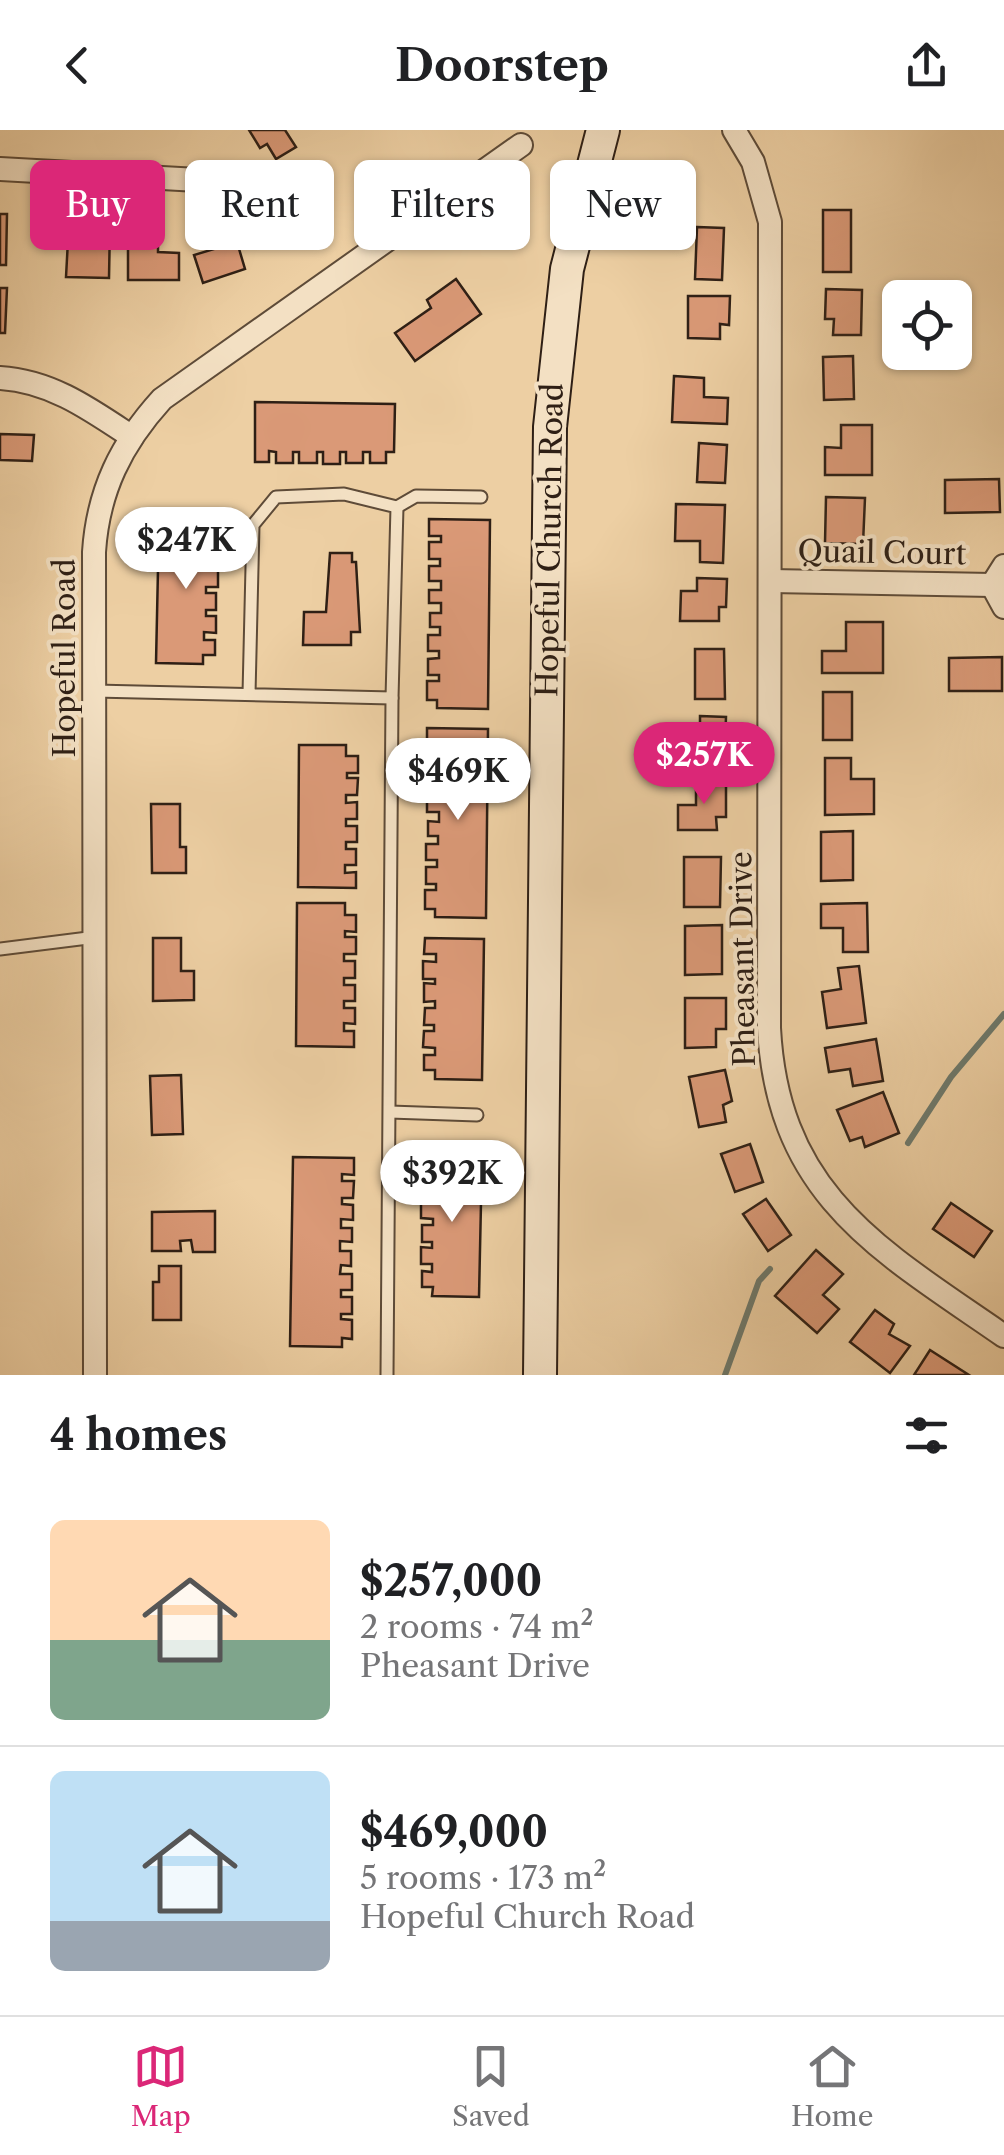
<!DOCTYPE html>
<html lang="en">
<head>
<meta charset="utf-8">
<style>
	body { margin:0; font-family:"Libre Caslon Text",serif; background:#f6f6f6; color:#202124; height:100vh; display:flex; flex-direction:column; font-size:38px; white-space:nowrap }
	* { box-sizing:border-box; margin:0 }
	p { font-size:32px; color:#757577 }
	.icon { flex:none; width:55px; height:55px; fill:none; stroke:currentColor; stroke-width:2; stroke-linecap:round; stroke-linejoin:round }
	.map { position:relative; height:1245px; overflow:hidden }
	.sheet { display:flex; flex-direction:column; background:#fff; flex:1 }
	.sheet>* { flex:none }
	.top-card { position:absolute; left:30px; top:30px; width:945px; height:90px; display:flex; gap:20px }
	.buttons { position:absolute; left:882px; top:150px; display:grid; gap:20px }
	.buttons a { display:grid; place-items:center; width:90px; height:90px; border-radius:15px; background:#fff; box-shadow:0 2px 8px #0004; font-size:50px }
	.price { position:absolute; translate:-50% -85px; padding:0 22px; border-radius:35px; background:#fff; color:#222; font-size:32px; line-height:65px; filter:drop-shadow(0 2px 5px #0008) }
	.price::after { content:''; position:absolute; left:50%; top:60px; width:30px; height:22px; margin-left:-15px; background:inherit; clip-path:polygon(0 0,100% 0,50% 100%) }
	.price.on { background:#db2777; color:#fff }
	ul { padding:0; list-style:none }
	li { display:flex; align-items:center; gap:30px; height:250px; padding:0 50px }
	li+li { border-top:2px solid #e0e0e0 }
	li span { display:grid; place-items:center; flex:none; width:280px; height:200px; border-radius:15px; color:#555 }
	li>.icon { margin-inline-start:auto }
	span .icon { width:120px; height:120px; fill:#fffc; stroke-width:1 }
	li b { font-size:42px }
	h2 { display:flex; justify-content:space-between; align-items:center; height:120px; padding:0 50px; font-size:42px }
	.tag { padding:0 35px; border-radius:15px; background:#fff; box-shadow:0 2px 8px #0004; font-size:35px; line-height:90px }
	.tag.on { background:#db2777; color:#fff }
	header { display:flex; justify-content:space-between; align-items:center; height:130px; padding:0 50px; background:#fff; font-size:45px; font-weight:800 }
	.dock { display:flex; justify-content:space-around; align-items:center; height:140px; border-top:2px solid #e0e0e0; background:#fff; font-size:28px; color:#757577 }
	.dock a { display:grid; justify-items:center; gap:5px }
	.dock .on { color:#db2777 }
	.map>svg:first-child { display:block }
	.lines { fill:none; stroke-linecap:round; stroke-linejoin:round }
	.stream { stroke:#6e7a6d; stroke-width:6 }
	.building { fill:#da9977; stroke:#2e1f15; stroke-width:2.5 }
	.lane-casing { stroke:#5e4b38; stroke-width:15 }
	.street-casing { stroke:#5e4b38; stroke-width:26 }
	.secondary-casing { stroke:#2e1f15; stroke-width:36 }
	.lane { stroke:#f3e0c3; stroke-width:11 }
	.street { stroke:#f3e0c3; stroke-width:22 }
	.secondary { stroke:#f3e0c3; stroke-width:32 }
	.labels { text-anchor:middle; stroke-width:8; stroke-linejoin:round; paint-order:stroke }
	.street-label { font-size:30px; fill:#2e1f15; stroke:#f3e0c3 }
</style>
</head>
<body>
<header><svg class="icon" aria-label="back" viewBox="0 0 24 24"><path d="M15 5l-7 7 7 7"/></svg>Doorstep<svg class="icon" aria-label="share" viewBox="0 0 24 24"><path d="M12 15V3M7 8l5-5 5 5M5 13v7h14v-7"/></svg></header>
<div class="map">
<svg width="1004" height="1245" viewBox="0 0 1004 1245">
	<rect width="100%" height="100%" fill="#edcfa3"/>
	<filter id="stains"><feTurbulence type="fractalNoise" baseFrequency=".002" numOctaves="4"/><feColorMatrix values="0 0 0 0 .2 0 0 0 0 .09 0 0 0 0 .02 0 0 0 .5 -.17"/></filter>
	<radialGradient id="worn" r=".72"><stop offset=".6" stop-color="#630" stop-opacity="0"/><stop offset="1" stop-color="#630" stop-opacity=".3"/></radialGradient>
	<g class="lines">
		<g class="stream">
			<polyline points="908,1013 951,947 1004,884"/>
			<polyline points="725,1245 759,1151 770,1139"/>
		</g>
	</g>
	<g class="building">
		<polygon points="249,0 285,0 296,17 276,29 267,14 260,18"/>
		<polygon points="269,45 298,54 282,103 253,94"/>
		<rect x="823" y="80" width="28" height="62"/>
		<polygon points="0,84 7,84 6,135 0,135"/>
		<polygon points="86,93 110,94 109,148 66,147 68,110 85,111"/>
		<polygon points="697,97 724,98 722,150 695,149"/>
		<polygon points="237,112 245,139 203,153 194,125"/>
		<polygon points="128,113 158,113 158,122 179,123 179,150 128,150"/>
		<polygon points="456,149 481,184 415,231 395,203 431,178 427,170"/>
		<polygon points="0,158 7,158 5,203 0,203"/>
		<polygon points="826,159 862,160 861,205 833,205 834,189 825,189"/>
		<polygon points="688,166 730,166 729,195 720,194 720,209 688,208"/>
		<polygon points="853,226 854,269 824,270 823,227"/>
		<polygon points="674,246 704,248 704,267 728,268 727,294 672,292"/>
		<polygon points="255,272 395,274 394,322 386,322 386,333 370,333 370,322 363,322 363,333 346,333 346,322 340,322 340,334 323,334 323,322 317,322 317,333 299,333 299,322 293,322 293,333 276,333 276,322 269,321 269,332 255,332"/>
		<polygon points="841,295 872,295 872,345 825,345 825,317 841,318"/>
		<polygon points="0,304 34,305 32,331 0,330"/>
		<polygon points="699,313 727,315 725,353 697,352"/>
		<polygon points="999,349 1000,382 945,383 945,350"/>
		<polygon points="826,367 865,368 863,414 825,413"/>
		<polygon points="676,374 725,375 723,433 700,432 700,411 675,411"/>
		<polygon points="429,389 490,390 488,579 437,578 437,570 427,570 427,551 439,551 439,545 428,545 428,529 439,528 439,521 428,521 428,505 440,505 440,497 430,497 430,483 441,483 441,473 429,473 429,460 441,460 441,451 429,451 429,436 440,436 440,429 429,429 429,412 441,412 441,406 429,406"/>
		<polygon points="159,392 219,393 218,409 207,408 207,416 219,417 219,434 207,434 207,438 218,438 218,457 206,457 206,463 216,463 216,480 206,480 206,486 216,486 216,503 204,502 204,510 215,510 215,525 203,525 203,534 156,533"/>
		<polygon points="330,423 352,423 352,432 356,432 360,502 351,502 351,515 303,515 304,482 326,482"/>
		<polygon points="697,448 727,449 726,477 719,477 719,491 680,491 681,461 697,461"/>
		<polygon points="846,492 883,492 883,543 822,543 822,521 846,521"/>
		<polygon points="695,519 724,519 725,569 695,569"/>
		<polygon points="1002,527 1002,561 949,561 949,528"/>
		<rect x="823" y="562" width="29" height="48"/>
		<polygon points="700,586 726,587 724,641 675,639 676,603 700,604"/>
		<polygon points="427,598 488,599 486,788 435,787 435,779 425,779 425,760 436,760 436,754 426,754 426,737 437,737 437,730 426,730 426,714 438,714 438,706 428,706 428,691 439,692 439,682 427,682 427,669 439,668 439,660 427,660 427,645 438,645 438,638 427,638 427,621 438,621 438,615 427,614"/>
		<polygon points="299,615 346,615 346,626 358,626 358,643 347,643 347,648 358,648 357,665 346,665 346,673 357,672 357,689 346,689 346,696 357,696 357,712 346,712 346,719 356,719 356,735 345,735 345,743 356,742 356,758 298,757"/>
		<polygon points="825,628 851,628 851,649 874,649 874,684 825,685"/>
		<polygon points="696,651 726,651 726,687 716,687 717,700 678,700 678,675 696,675"/>
		<polygon points="151,674 180,674 180,717 186,717 186,743 152,743"/>
		<polygon points="853,701 853,750 821,751 821,702"/>
		<polygon points="684,727 721,727 720,777 684,777"/>
		<polygon points="297,773 345,773 345,785 356,785 356,802 345,801 345,807 356,807 356,824 344,824 344,831 355,831 355,848 344,848 344,855 355,855 355,871 344,871 344,878 355,878 355,894 344,893 344,901 354,901 354,917 296,916"/>
		<polygon points="867,773 868,822 843,822 843,798 821,798 821,774"/>
		<polygon points="722,795 722,844 685,845 685,796"/>
		<polygon points="153,808 181,808 181,841 194,841 194,870 153,871"/>
		<polygon points="425,808 484,809 482,950 435,949 435,940 424,940 424,925 435,925 435,918 423,917 424,901 434,901 434,895 424,895 425,878 435,878 435,871 424,872 424,853 435,854 435,849 423,849 423,831 436,832 436,824 424,824"/>
		<polygon points="859,836 866,893 827,898 822,862 841,859 838,838"/>
		<polygon points="685,868 726,868 726,899 716,899 716,917 685,918"/>
		<polygon points="876,909 883,951 853,956 850,939 829,942 825,918"/>
		<polygon points="725,940 732,971 723,975 726,992 699,997 689,947"/>
		<polygon points="181,945 183,1004 152,1005 150,946"/>
		<polygon points="883,962 899,1003 865,1017 862,1007 850,1011 837,980"/>
		<polygon points="750,1014 763,1052 735,1062 721,1024"/>
		<polygon points="422,1025 482,1026 479,1167 432,1166 433,1157 422,1157 422,1141 432,1142 432,1134 421,1134 421,1117 432,1118 432,1112 422,1112 422,1095 433,1095 433,1089 421,1088 421,1070 432,1070 432,1066 421,1066 421,1048 434,1048 434,1040 422,1041"/>
		<polygon points="293,1027 354,1028 354,1045 342,1044 342,1051 354,1051 353,1068 342,1068 342,1074 353,1075 353,1090 341,1089 341,1098 352,1098 352,1112 340,1111 340,1121 351,1121 351,1136 341,1135 340,1144 352,1144 352,1160 341,1160 341,1167 352,1167 352,1184 341,1184 341,1189 352,1190 352,1209 342,1208 342,1217 290,1216"/>
		<polygon points="766,1069 791,1105 768,1121 743,1084"/>
		<polygon points="951,1073 992,1101 974,1127 933,1099"/>
		<polygon points="215,1081 215,1122 193,1122 191,1110 180,1111 181,1121 152,1121 152,1082"/>
		<polygon points="816,1120 843,1144 823,1165 839,1179 817,1203 775,1166"/>
		<polygon points="159,1136 181,1136 181,1190 153,1190 153,1152 159,1152"/>
		<polygon points="875,1180 894,1194 889,1204 910,1216 890,1243 850,1212"/>
		<polygon points="930,1220 969,1245 914,1245"/>
	</g>
	<g class="lines">
		<g class="lane-casing">
			<g id="lane">
				<polyline points="477,46 505,89"/>
				<polyline points="397,377 416,366 481,367"/>
				<polyline points="95,561 392,568 397,377 344,364 276,367 253,395 249,564"/>
				<polyline points="0,819 96,807"/>
				<polyline points="390,982 477,985"/>
				<polyline points="387,1245 392,568"/>
			</g>
		</g>
		<g class="street-casing">
			<g id="street">
				<path d="M734,0L753,32L770,92L769,898C778,1066 880,1120 1004,1206"/>
				<polyline points="0,39 198,50"/>
				<path d="M0,248C51,251 90,279 132,307"/>
				<polyline points="1004,436 992,455 1004,477"/>
				<polyline points="771,451 992,455"/>
				<path d="M95,1245L94,422C98,361 121,314 162,269L521,15"/>
			</g>
		</g>
		<g class="secondary-casing">
			<polyline id="secondary" points="540,1245 550,297 567,139 603,0"/>
		</g>
		<use href="#lane" class="lane"/>
		<use href="#street" class="street"/>
		<use href="#secondary" class="secondary"/>
	</g>
	<g class="labels">
		<g class="street-label">
			<text transform="translate(550 410) rotate(-89)" y="10">Hopeful Church Road</text>
			<text transform="translate(882 423) rotate(1)" y="10">Quail Court</text>
			<text transform="translate(65 528) rotate(-90)" y="10">Hopeful Road</text>
			<text transform="translate(743 829) rotate(-91)" y="10">Pheasant Drive</text>
		</g>
	</g>
	<rect width="100%" height="100%" filter="url(#stains)"/>
	<rect width="100%" height="100%" fill="url(#worn)"/>
</svg>
<div class="buttons">
<a><svg class="icon" aria-label="locate" viewBox="0 0 24 24"><circle cx="12" cy="12" r="6"/><path d="M12 2v4M12 18v4M2 12h4M18 12h4"/></svg></a>
</div>
<b class="price" style="left:186px;top:462px">$247K</b>
<b class="price on" style="left:704px;top:677px">$257K</b>
<b class="price" style="left:458px;top:693px">$469K</b>
<b class="price" style="left:452px;top:1095px">$392K</b>
<div class="top-card">
<a class="tag on">Buy</a>
<a class="tag">Rent</a>
<a class="tag">Filters</a>
<a class="tag">New</a>
</div>
</div>
<section class="sheet">
<h2>4 homes<svg class="icon" aria-label="filters" viewBox="0 0 24 24"><path d="M4 7h16M4 17h16"/><circle cx="9" cy="7" r="2"/><circle cx="15" cy="17" r="2"/></svg></h2>
<ul>
<li><span style="background:linear-gradient(#ffd9b3 60%,#7fa58c 0)"><svg class="icon" aria-label="home" viewBox="0 0 24 24"><path d="M3 11l9-7 9 7M6 9v11h12V9"/></svg></span><div><b>$257,000</b><p>2 rooms · 74 m²</p><p>Pheasant Drive</p></div></li>
<li><span style="background:linear-gradient(#bfe0f5 75%,#9aa5b1 0)"><svg class="icon" aria-label="home" viewBox="0 0 24 24"><path d="M3 11l9-7 9 7M6 9v11h12V9"/></svg></span><div><b>$469,000</b><p>5 rooms · 173 m²</p><p>Hopeful Church Road</p></div></li>
</ul>
</section>
<nav class="dock">
<a class="on"><svg class="icon" aria-label="map" viewBox="0 0 24 24"><path d="M3 6l6-2 6 2 6-2v14l-6 2-6-2-6 2zM9 4v14M15 6v14"/></svg>Map</a>
<a><svg class="icon" aria-label="saved" viewBox="0 0 24 24"><path d="M7 4h10v16l-5-4-5 4z"/></svg>Saved</a>
<a><svg class="icon" aria-label="home" viewBox="0 0 24 24"><path d="M3 11l9-7 9 7M6 9v11h12V9"/></svg>Home</a>
</nav>
</body>
</html>
